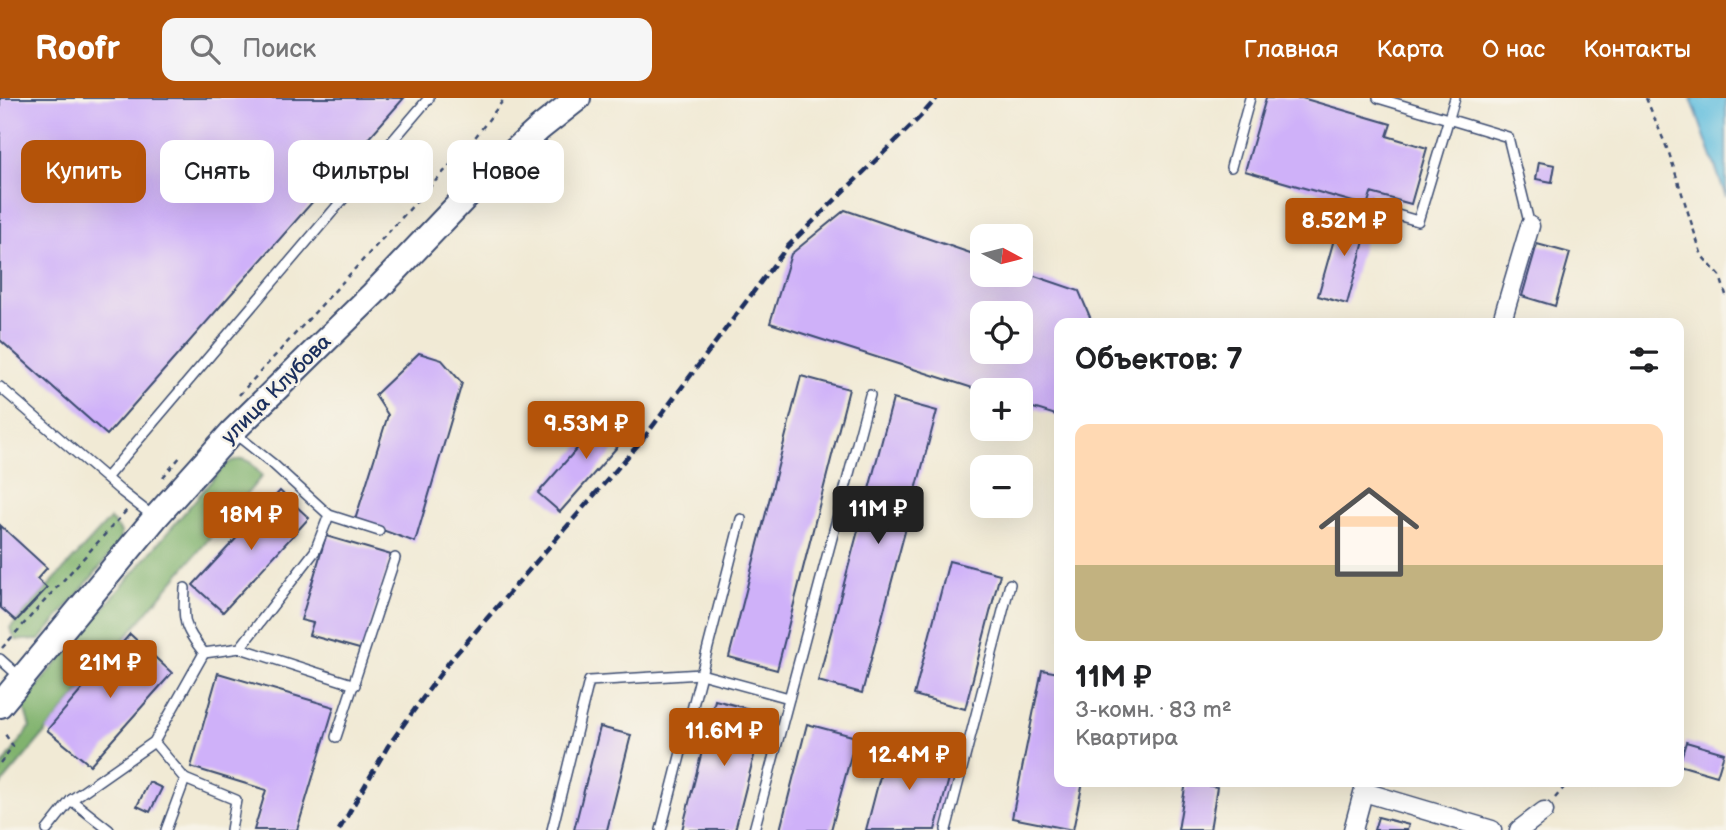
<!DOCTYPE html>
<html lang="ru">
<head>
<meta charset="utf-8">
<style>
	body { margin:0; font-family:"Balsamiq Sans",sans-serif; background:#f6f6f6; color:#202124; height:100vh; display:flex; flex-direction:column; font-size:26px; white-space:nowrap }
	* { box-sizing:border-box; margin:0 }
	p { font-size:23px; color:#757577 }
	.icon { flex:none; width:38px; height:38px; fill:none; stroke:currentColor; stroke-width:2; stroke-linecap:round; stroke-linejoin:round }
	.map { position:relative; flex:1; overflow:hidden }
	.sheet { position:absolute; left:1054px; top:220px; width:630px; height:469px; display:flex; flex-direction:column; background:#fff; border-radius:14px; box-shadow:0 7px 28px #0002 }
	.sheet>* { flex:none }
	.hud { position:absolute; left:21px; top:42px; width:665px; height:63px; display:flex; gap:14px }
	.needle { width:46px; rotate:97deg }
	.controls { position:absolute; left:970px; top:126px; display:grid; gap:14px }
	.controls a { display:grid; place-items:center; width:63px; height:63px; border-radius:14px; background:#fff; box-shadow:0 7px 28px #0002; font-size:35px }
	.price { position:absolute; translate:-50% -60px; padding:0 16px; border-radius:7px; background:#b45309; color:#fff; font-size:23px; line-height:46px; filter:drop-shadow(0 2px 4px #0008) }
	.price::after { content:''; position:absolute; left:50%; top:42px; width:21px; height:16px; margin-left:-10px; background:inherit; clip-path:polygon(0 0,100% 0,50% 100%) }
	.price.on { background:#222; color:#fff }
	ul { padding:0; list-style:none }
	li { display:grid; align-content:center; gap:14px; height:371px; padding:0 21px }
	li+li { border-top:2px solid #e0e0e0 }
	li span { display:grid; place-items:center; height:217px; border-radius:14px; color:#555 }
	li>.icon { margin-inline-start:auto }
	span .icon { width:126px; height:126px; fill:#fffc; stroke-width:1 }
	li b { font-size:30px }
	h2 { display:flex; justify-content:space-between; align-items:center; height:84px; padding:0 21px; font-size:30px }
	.tag { padding:0 24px; border-radius:14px; background:#fff; box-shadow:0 7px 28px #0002; font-size:24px; line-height:63px }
	.tag.on { background:#b45309; color:#fff }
	header { display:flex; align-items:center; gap:42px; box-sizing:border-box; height:98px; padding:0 35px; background:#b45309; color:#fff }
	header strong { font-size:33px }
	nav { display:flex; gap:38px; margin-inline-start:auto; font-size:24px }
	.search { width:490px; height:63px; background:#f6f6f6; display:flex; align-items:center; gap:18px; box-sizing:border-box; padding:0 24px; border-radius:14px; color:#757577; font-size:26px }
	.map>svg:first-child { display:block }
	.forest { fill:#81b36e; stroke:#4e7166; stroke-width:2 }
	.water { fill:#5fbdde; stroke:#3d769e; stroke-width:2 }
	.building { fill:#cfb1f9; fill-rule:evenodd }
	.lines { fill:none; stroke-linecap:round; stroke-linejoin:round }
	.lane-casing { stroke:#3b4b70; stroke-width:12 }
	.street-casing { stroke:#3b4b70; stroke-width:21 }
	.secondary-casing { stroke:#3b4b70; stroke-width:28 }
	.path { stroke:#3b4b70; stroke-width:2.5; stroke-dasharray:5 5; stroke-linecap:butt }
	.lane { stroke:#fff; stroke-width:9 }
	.street { stroke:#fff; stroke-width:18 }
	.secondary { stroke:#fff; stroke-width:24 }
	.rail { stroke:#1b2f5e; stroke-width:4.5; stroke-dasharray:10 5; stroke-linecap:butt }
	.labels { text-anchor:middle; stroke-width:5; stroke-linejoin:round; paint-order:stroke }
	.street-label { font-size:21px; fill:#1b2f5e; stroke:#f7f3e8 }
</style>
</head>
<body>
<header>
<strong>Roofr</strong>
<div class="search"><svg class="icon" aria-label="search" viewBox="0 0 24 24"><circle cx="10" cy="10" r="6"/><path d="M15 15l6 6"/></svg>Поиск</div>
<nav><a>Главная</a><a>Карта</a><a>О нас</a><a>Контакты</a></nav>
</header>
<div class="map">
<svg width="1726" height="732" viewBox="0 0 1726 732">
	<rect width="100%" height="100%" fill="#f7f3e8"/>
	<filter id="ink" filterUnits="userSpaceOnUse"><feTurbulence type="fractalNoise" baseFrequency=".0143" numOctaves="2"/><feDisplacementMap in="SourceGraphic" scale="14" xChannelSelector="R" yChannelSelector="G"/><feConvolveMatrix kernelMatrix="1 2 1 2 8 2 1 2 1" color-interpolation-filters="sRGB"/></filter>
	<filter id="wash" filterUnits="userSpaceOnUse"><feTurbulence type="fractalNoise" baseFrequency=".00686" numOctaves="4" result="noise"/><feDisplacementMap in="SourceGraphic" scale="28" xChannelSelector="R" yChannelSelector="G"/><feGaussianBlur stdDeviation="1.57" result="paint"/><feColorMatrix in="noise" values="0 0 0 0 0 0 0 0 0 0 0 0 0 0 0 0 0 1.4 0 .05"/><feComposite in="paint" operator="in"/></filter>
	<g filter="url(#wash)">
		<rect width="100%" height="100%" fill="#f1ead5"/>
		<g class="forest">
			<polygon points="243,361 250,364 262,378 0,688 0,671 30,629 24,609 28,599 224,368 232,363"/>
			<polygon points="110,421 121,434 120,445 40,542 16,542 10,530"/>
		</g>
		<polygon class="water" points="1691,0 1726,0 1726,99"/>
		<g id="blocks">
			<g class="building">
				<polygon points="0,0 404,0 107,337 0,242"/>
				<polygon points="1266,0 1302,0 1391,26 1387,38 1427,50 1411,106 1371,95 1367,108 1245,73"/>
				<polygon points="1539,64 1555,67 1552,84 1536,81"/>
				<path d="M845,112L982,159V177H1020V173L1079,193L1093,226H1059V318L1020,306V292L982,293L770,225L791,156ZM982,215H1020V254H982Z"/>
				<polygon points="1342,113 1370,121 1347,206 1318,198"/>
				<polygon points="1537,146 1570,155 1555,208 1522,198"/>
				<polygon points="419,255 442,262 462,285 415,444 355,422 388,317 375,297"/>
				<polygon points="801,278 849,291 777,572 729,559"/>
				<polygon points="893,301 937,313 862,595 818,583"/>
				<polygon points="611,312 633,331 560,414 538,395"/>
				<polygon points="280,393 309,420 223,514 193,487"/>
				<polygon points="0,427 47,470 37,481 47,490 16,523 0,509"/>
				<polygon points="326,438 391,457 363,552 309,537 313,525 301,522"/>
				<polygon points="949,463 1000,476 965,611 914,597"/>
				<polygon points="130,536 172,575 90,667 47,632"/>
				<polygon points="1042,572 1059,575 1059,684 1083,684 1073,732 1012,720"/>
				<polygon points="218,575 334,609 297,732 254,732 266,692 191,669"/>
				<polygon points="715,602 765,615 735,732 682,732"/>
				<polygon points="807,626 856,639 831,732 780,732"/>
				<polygon points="600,629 631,637 607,732 574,732"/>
				<polygon points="1686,644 1724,655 1717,678 1679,667"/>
				<polygon points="888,648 953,666 935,732 866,732"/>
				<polygon points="149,684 162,690 150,714 137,708"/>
				<polygon points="1186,684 1217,689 1210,732 1178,732"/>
				<polygon points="1378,719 1409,727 1407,732 1374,732"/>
			</g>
		</g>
	</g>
	<g filter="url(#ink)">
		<use href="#blocks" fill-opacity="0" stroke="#3b4b70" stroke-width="2"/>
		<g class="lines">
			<g class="lane-casing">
				<g id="lane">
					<polyline points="1378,0 1508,39 1530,128"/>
					<polyline points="1231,69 1250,0"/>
					<polyline points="1373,110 1418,123 1455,0"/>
					<polyline points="0,289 122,394 154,419"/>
					<polyline points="106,380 429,0"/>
					<polyline points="329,417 379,433"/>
					<polyline points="240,550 355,587"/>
					<polyline points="204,555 240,550 315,453 329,417 273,366 233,334"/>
					<polyline points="0,561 20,579"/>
					<polyline points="336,639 395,460"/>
					<polyline points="154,644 185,681 166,732"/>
					<polyline points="185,681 236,702 231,732"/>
					<polyline points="71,702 109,732"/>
					<path d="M47,732L71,702L154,644L204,555C183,529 183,523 185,490"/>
					<polyline points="552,732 589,583 701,576 789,600"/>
					<polyline points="661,732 741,421"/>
					<polyline points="754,732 870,297"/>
					<polyline points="946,732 1010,486"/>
				</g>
			</g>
			<g class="street-casing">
				<g id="street">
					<polyline points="1501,226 1530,128"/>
					<polyline points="1364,694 1492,732"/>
					<polyline points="1353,732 1366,684"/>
					<polyline points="1519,732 1544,713"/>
				</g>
			</g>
			<g class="secondary-casing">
				<polyline id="secondary" points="0,607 155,420 232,334 373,196 479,85 540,30 578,0"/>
			</g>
			<g class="path">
				<polyline points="1646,0 1669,55 1702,158 1720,178 1726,197"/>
				<polyline points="239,297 473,42 505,0"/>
				<polyline points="163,379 181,358"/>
				<polyline points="2,550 127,412"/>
				<polyline points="0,665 13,648 5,636"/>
				<polyline points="1648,684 1651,684"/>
				<polyline points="1555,700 1566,687 1587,684"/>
			</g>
			<use href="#lane" class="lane"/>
			<use href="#street" class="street"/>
			<use href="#secondary" class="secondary"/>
			<polyline class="rail" points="339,732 388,648 449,564 643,341 787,149 920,19 937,0"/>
		</g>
	</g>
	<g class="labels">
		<g class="street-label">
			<text transform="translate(276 291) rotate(-45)" y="7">улица Клубова</text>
		</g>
	</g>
</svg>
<div class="controls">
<a><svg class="needle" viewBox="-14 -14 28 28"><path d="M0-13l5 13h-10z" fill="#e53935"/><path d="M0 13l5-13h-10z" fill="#757577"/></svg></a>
<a><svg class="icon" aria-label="locate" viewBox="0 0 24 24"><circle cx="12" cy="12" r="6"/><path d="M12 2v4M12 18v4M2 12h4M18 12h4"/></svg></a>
<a>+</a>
<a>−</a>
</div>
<b class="price" style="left:1344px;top:160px">8.52M ₽</b>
<b class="price" style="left:586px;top:363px">9.53M ₽</b>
<b class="price on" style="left:878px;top:448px">11M ₽</b>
<b class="price" style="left:251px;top:454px">18M ₽</b>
<b class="price" style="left:110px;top:602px">21M ₽</b>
<b class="price" style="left:724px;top:670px">11.6M ₽</b>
<b class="price" style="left:909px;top:694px">12.4M ₽</b>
<div class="hud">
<a class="tag on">Купить</a>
<a class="tag">Снять</a>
<a class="tag">Фильтры</a>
<a class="tag">Новое</a>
</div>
<section class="sheet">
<h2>Объектов: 7<svg class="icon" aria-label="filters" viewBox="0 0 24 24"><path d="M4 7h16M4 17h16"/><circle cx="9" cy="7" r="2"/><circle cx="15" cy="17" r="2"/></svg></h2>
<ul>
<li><span style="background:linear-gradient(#ffd9b3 65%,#c2b280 0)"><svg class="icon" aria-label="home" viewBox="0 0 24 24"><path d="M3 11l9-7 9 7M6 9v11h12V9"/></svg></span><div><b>11M ₽</b><p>3-комн. · 83 m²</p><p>Квартира</p></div></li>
</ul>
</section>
</div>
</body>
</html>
